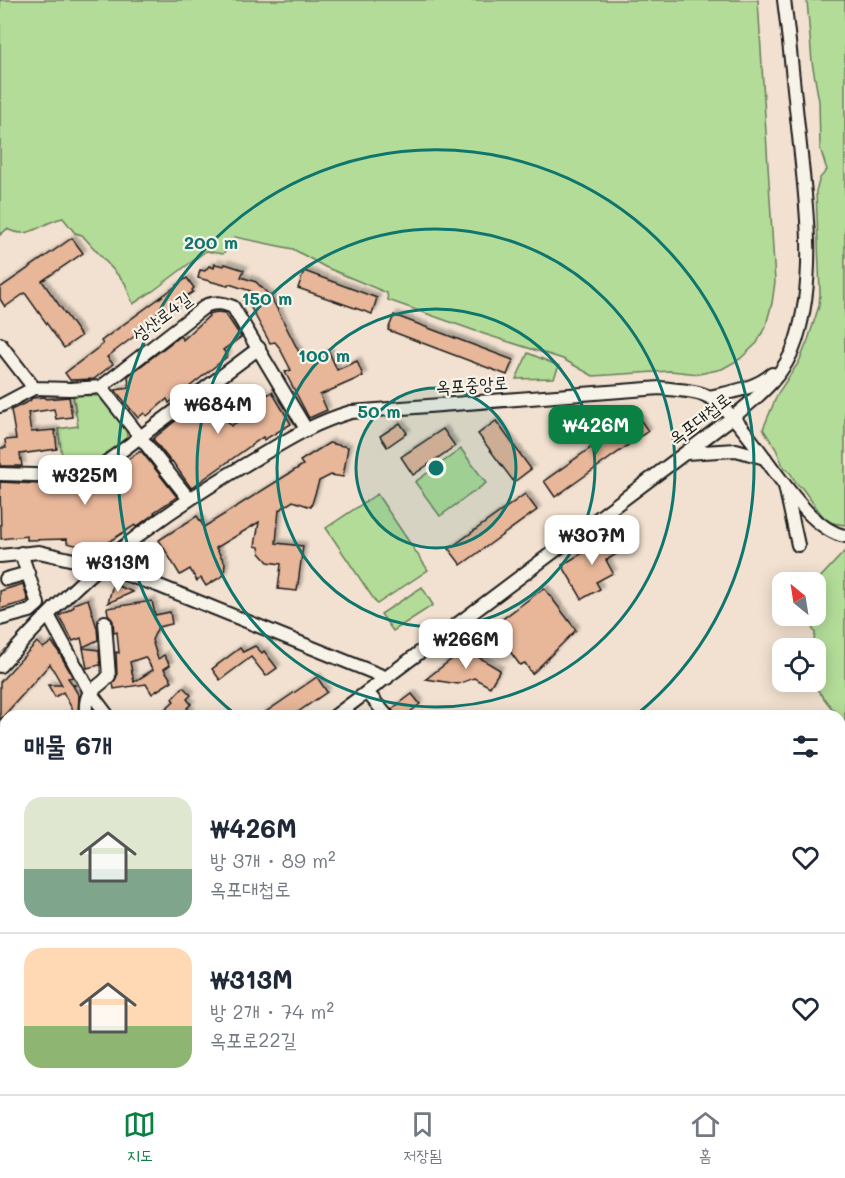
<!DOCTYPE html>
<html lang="ko">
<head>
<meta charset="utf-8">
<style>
	body { margin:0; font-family:Mali,"Poor Story",sans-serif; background:#f2f2f3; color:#1f2937; height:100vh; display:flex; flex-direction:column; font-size:22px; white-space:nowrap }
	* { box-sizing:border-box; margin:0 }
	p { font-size:20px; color:#747a83 }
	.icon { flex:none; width:33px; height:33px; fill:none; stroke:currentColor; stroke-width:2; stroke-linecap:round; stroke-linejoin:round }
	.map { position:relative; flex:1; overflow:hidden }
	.details { position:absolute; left:0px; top:710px; width:846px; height:386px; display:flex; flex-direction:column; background:#fff; border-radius:18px 18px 0 0; box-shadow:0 3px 15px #0003 }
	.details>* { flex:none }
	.needle { width:39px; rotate:330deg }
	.fabs { position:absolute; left:772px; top:572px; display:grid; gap:12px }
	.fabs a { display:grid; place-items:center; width:54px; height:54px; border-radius:12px; background:#fff; box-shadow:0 3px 15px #0003; font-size:30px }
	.price { position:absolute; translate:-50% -51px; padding:0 14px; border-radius:12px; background:#fff; color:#222; font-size:20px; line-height:39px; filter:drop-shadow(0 2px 3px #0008) }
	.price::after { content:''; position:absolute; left:50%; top:36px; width:18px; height:14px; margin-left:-9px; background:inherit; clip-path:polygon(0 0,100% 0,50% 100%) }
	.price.selected { background:#0b8043; color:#fff }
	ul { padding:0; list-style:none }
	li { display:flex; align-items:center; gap:18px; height:150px; padding:0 24px }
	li+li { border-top:2px solid #e0e1e3 }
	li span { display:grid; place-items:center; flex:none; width:168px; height:120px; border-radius:18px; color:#555 }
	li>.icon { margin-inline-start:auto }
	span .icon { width:72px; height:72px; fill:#fffc; stroke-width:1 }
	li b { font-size:26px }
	h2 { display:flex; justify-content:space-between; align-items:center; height:72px; padding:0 24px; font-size:26px }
	.tabs { display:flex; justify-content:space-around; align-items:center; height:84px; border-top:2px solid #e0e1e3; background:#fff; font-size:16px; color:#747a83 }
	.tabs a { display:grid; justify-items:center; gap:3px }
	.tabs .selected { color:#0b8043 }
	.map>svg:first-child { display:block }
	.green { fill:#b3dc99; stroke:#687c5a; stroke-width:1.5 }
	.building { fill:#e8b699; stroke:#1c1c1c; stroke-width:1.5; fill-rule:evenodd; filter:url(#shadow) }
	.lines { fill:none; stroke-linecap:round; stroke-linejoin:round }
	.minor-casing { stroke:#1c1c1c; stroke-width:16 }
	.minor { stroke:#f7f3e8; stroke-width:12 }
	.ring { fill:none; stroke:#0f766e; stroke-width:3 }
	.labels { text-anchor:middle; stroke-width:4.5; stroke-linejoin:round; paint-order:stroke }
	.street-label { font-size:18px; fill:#1c1c1c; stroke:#f7f3e8 }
	.centre { fill:#0f766e; stroke:#f7f3e8; stroke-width:3 }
	.ring-label { font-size:18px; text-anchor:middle; font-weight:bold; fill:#0f766e; stroke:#f7f3e8; stroke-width:4.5; stroke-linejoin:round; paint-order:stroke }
</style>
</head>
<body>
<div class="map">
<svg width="845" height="1094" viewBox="0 0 845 1094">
	<defs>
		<filter id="shadow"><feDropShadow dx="3.5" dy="-3.5" stdDeviation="1.5" flood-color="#0004"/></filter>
	</defs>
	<rect width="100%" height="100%" fill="#f2e1d0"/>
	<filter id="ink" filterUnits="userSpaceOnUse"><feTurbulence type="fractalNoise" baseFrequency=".0167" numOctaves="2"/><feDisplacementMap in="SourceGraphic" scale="12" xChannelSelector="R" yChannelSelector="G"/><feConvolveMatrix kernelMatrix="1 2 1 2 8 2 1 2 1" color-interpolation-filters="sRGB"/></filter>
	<g filter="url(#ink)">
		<g class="green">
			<path d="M0,0H758L775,282L772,303L766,325L757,343L740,359L722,369L699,374L670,371L593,376L563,359L484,334L388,300L387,293L325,267L293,249L235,237L223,254L206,251L153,291L133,304L125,283L82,235L75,233L63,218C41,222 31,241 7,229L0,235Z"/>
			<polygon points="807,0 845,0 845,525 827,522 802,488 796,483 791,474 783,466 776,449 763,429 778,393 799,362 808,340 819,306 820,293 816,191 820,178 827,170 820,148 819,101 812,62"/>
			<polygon points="528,353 559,366 554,378 516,379"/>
			<path d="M73,395L99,396L126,428L127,438C105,456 92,466 64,470L58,429L78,426Z"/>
			<polygon points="461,449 486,483 440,516 415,482"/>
			<polygon points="377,494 428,570 377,604 326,528"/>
			<polygon points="845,551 845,740 840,725 840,716 837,715 812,683 816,681 816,648 813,648 815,633 805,615 816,615 816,582"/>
			<polygon points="422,587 433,605 393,631 381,614"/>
			<polygon points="840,942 845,946 845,1094 786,1094 781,1089 840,1089"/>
		</g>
		<g class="building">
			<polygon points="72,238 83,253 42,281 81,336 64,348 25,293 5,307 0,299 0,288"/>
			<polygon points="215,264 224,266 225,264 244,270 241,277 256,282 272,298 271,297 304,362 329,352 337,370 357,361 363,376 320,395 327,410 309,418 285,372 291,370 279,347 275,342 270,343 250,306 243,300 251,291 229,284 228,286 198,278 200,270 205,271 209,266 214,268"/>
			<polygon points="304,271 377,298 372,314 298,288"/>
			<polygon points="187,278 194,288 192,290 193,292 182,299 185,302 149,325 107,357 113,364 94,379 70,380 65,373 103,344 101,341"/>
			<polygon points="217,312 225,313 241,337 223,350 228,356 169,403 167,399 147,416 144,413 138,418 115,390 129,388 128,376 180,336 183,340 209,316 208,314"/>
			<polygon points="394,315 513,360 507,375 388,330"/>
			<polygon points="222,386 229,395 215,405 231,426 249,414 245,407 272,392 291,424 264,440 263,437 191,488 172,461 171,462 153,439 179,418 181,420 205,404 203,400"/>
			<polygon points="45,397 46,399 69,397 72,417 56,419 54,409 28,413 31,432 55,430 57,449 20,454 22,466 0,466 0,448 6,448 5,440 16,439 11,410 30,401 32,398"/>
			<polygon points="637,415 648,431 555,497 544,481"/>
			<polygon points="496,421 531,469 514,482 478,434"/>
			<polygon points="400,423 407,433 387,447 380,436"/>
			<polygon points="443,429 455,446 413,475 401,457"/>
			<polygon points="329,443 348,447 343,477 331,475 319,481 311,507 293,501 279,510 276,543 303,546 297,591 278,589 281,564 268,562 260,553 259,547 255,546 259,522 216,548 225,563 224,575 206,586 201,578 197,581 190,569 180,575 159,540 197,516 204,527 303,465 300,461"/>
			<polygon points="139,452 142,452 177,497 154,512 155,513 136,527 135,525 102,546 104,552 67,543 67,539 27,540 27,536 1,539 0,482 58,485 74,484 73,489 101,477"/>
			<polygon points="525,494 537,510 461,565 449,549"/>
			<polygon points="615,534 622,551 606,560 613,573 596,582 600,589 582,599 562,565"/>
			<polygon points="23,584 28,601 0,609 0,591"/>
			<polygon points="113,584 133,592 108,603"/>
			<polygon points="544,588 576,630 532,674 525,663 520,665 492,627"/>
			<polygon points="88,599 97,628 98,640 83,647 81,638 73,641 59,616 74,607 73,604"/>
			<path d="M152,601L155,615L170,612L172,624L158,627L152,640L158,659L164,655L170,665L164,669L172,681L152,694L146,684L114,689L113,683L117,676L116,652L119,653L117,632L114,633L113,621L108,614L107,608ZM145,657L153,670L134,682L130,662Z"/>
			<polygon points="37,642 43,648 52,642 58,651 73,677 68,678 73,685 76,685 73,686 79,696 78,716 76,716 63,692 55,697 48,685 62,685 50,664 0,720 0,682"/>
			<polygon points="255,646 262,653 264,651 277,668 266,676 251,657 220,680 212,669 240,648 243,652"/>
			<polygon points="83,648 99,650 100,665 87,668"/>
			<polygon points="465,649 500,670 490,687 474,678 458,684 426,679"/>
			<polygon points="317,677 327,692 292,716 260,716"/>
			<polygon points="183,687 191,695 187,699 191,704 187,708 191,712 187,716 158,716 174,701 172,699"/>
			<polygon points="412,694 420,704 405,716 395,716 392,709"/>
		</g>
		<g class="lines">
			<g class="minor-casing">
				<g id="minor">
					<path d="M0,344L34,388L70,389L101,387L207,305C217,302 223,303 233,307L306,429"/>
					<polyline points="101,387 189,499"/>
					<path d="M709,397C730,392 755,389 772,374"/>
					<polyline points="0,406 34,388"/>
					<polyline points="686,453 736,450 765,458"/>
					<polyline points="0,474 68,476 79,474 104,464 259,348"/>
					<polyline points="785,486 798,545"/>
					<polyline points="0,556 39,552 100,566 157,585 387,678"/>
					<polyline points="6,579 28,573"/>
					<polyline points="48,615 90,692 108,716"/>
					<polyline points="0,619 30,611 38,604 21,553"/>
					<path d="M0,666C32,632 64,596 100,566C147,526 200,491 253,460C287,440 313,423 351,412L660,388C675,390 698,390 711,398C756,427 797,527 845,536"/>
					<polyline points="367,692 387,716"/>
					<path d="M86,716C84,687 93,694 109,676L105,622"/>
					<path d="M335,716L733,417C759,396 786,374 796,341C817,274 806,204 799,136C794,91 790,45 784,0"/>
					<polyline points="0,820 6,814"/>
					<polyline points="0,874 6,893"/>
					<polyline points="0,974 6,969"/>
					<polyline points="0,1031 6,1041"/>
					<polyline points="35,1089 38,1094"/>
					<polyline points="358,1089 361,1094"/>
					<polyline points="516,1089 519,1094"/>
					<polyline points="616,1089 619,1094"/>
					<polyline points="683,1089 712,1094"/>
					<polyline points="89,1094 98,1089"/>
					<polyline points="230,1094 239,1089"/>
					<polyline points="396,1094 405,1089"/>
				</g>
			</g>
			<use href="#minor" class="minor"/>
		</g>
	</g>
	<circle cx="436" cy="468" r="80" fill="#0f766e" fill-opacity=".12"/>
	<g class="ring">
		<circle cx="436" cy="468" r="80"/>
		<circle cx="436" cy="468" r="159"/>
		<circle cx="436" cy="468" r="239"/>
		<path d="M236 715A318 318 0 1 1 636 715"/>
	</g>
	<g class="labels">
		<g class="street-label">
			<text transform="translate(162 317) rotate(-37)" y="6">성산로4길</text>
			<text transform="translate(472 385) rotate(-4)" y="6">옥포중앙로</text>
			<text transform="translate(700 419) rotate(-38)" y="6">옥포대첩로</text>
		</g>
	</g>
	<circle cx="436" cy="468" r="9" class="centre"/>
	<g class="ring-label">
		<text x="211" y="249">200 m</text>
		<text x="267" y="305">150 m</text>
		<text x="324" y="362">100 m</text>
		<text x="379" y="418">50 m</text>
	</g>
</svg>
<div class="fabs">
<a><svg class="needle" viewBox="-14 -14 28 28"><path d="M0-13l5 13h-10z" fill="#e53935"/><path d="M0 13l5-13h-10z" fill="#747a83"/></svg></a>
<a><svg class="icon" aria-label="locate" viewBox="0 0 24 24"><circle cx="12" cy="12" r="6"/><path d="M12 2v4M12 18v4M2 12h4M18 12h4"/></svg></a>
</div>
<b class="price" style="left:218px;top:435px">₩684M</b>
<b class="price selected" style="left:596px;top:456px">₩426M</b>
<b class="price" style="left:85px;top:506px">₩325M</b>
<b class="price" style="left:592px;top:566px">₩307M</b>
<b class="price" style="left:118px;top:593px">₩313M</b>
<b class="price" style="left:466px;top:670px">₩266M</b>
<section class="details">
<h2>매물 6개<svg class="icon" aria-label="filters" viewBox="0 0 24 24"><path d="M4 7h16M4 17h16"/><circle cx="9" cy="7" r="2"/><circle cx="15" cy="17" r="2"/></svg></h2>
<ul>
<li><span style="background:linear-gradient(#dfe7d0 60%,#7fa58c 0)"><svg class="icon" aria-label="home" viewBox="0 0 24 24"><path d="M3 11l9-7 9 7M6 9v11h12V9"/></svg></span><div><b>₩426M</b><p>방 3개 · 89 m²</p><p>옥포대첩로</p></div><svg class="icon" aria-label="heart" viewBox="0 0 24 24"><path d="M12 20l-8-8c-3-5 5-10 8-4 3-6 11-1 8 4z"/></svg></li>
<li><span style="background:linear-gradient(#ffd9b3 65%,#8fb573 0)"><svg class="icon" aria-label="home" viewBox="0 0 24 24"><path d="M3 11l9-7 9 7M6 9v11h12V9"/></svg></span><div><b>₩313M</b><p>방 2개 · 74 m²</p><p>옥포로22길</p></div><svg class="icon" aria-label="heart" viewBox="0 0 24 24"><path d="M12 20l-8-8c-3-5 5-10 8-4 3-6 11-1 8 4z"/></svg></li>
</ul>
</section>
</div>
<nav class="tabs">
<a class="selected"><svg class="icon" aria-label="map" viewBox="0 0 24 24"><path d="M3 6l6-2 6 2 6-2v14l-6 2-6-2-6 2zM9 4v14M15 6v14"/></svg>지도</a>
<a><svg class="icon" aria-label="saved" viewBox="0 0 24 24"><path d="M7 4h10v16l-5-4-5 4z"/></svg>저장됨</a>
<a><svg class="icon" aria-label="home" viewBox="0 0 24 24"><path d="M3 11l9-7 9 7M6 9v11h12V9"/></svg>홈</a>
</nav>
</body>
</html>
